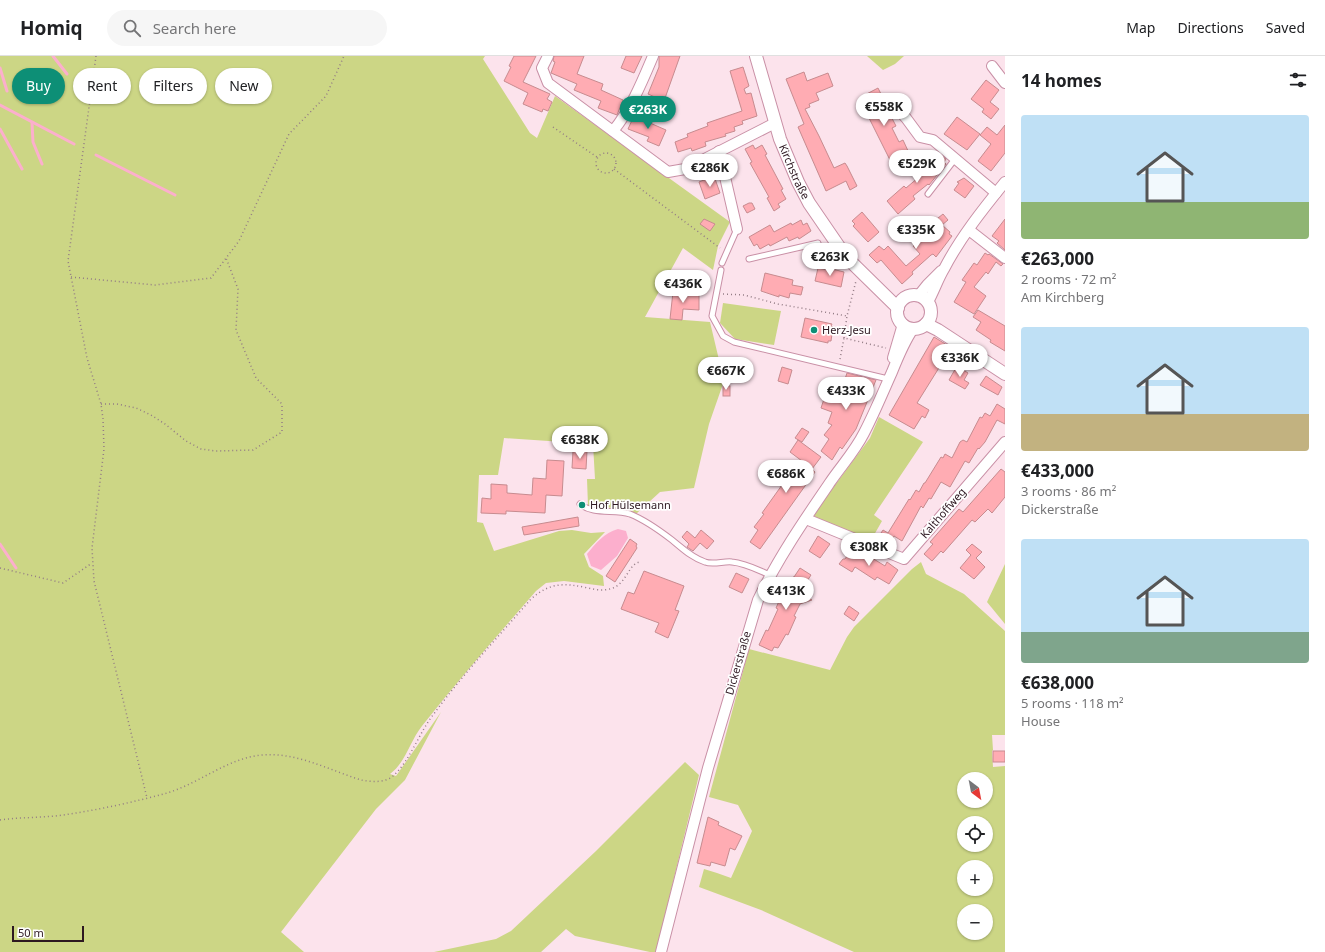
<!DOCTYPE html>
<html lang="en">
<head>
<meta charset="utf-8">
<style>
	body { margin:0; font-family:"Noto Sans",sans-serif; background:#f6f6f6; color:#202124; height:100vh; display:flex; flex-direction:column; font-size:15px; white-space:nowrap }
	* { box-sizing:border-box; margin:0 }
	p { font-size:13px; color:#757577 }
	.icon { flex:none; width:22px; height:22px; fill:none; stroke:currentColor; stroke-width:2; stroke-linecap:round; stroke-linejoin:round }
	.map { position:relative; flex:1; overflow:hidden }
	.details { display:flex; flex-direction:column; background:#fff; width:320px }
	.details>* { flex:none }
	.hud { position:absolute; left:12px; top:12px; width:380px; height:36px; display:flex; gap:8px }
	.needle { width:26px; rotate:148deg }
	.controls { position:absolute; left:957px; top:716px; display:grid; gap:8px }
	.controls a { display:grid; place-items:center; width:36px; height:36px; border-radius:50%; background:#fff; box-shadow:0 1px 3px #0004; font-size:20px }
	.scale { position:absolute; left:12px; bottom:10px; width:72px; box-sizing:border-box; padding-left:4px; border:2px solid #2d1821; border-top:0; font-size:11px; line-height:14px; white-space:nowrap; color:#2d1821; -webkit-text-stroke:3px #fff; paint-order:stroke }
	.price { position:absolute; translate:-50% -34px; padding:0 9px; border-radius:14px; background:#fff; color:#222; font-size:13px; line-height:26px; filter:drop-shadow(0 1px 2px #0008) }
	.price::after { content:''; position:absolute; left:50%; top:24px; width:12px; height:9px; margin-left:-6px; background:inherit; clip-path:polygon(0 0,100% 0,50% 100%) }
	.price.active { background:#0d8f76; color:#fff }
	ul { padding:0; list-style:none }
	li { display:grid; align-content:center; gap:8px; height:212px; padding:0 16px }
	li span { display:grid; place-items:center; height:124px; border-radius:4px; color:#555 }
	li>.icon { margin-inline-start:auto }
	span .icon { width:72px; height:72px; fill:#fffc; stroke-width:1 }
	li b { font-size:17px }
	h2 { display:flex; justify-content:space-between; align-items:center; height:48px; padding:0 16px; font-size:17px }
	.pill { padding:0 14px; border-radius:18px; background:#fff; box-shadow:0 1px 3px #0004; font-size:14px; line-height:36px }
	.pill.active { background:#0d8f76; color:#fff }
	header { display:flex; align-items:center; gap:24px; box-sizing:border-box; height:56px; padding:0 20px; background:#fff; border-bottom:1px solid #e0e0e0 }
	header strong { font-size:19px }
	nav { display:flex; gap:22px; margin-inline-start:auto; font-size:14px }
	.search { width:280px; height:36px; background:#f6f6f6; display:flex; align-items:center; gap:10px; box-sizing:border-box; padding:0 14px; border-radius:22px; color:#757577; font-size:15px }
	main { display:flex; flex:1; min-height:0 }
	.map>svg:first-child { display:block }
	.green { fill:#ccd685; fill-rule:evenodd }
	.water { fill:#fcafcd }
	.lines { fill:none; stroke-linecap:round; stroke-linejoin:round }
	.stream { stroke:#fcafcd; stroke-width:3 }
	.building { fill:#ffacb3; stroke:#c78b8f }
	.service-casing { stroke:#c990a6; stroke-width:7 }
	.minor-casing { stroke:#c990a6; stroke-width:12 }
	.tertiary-casing { stroke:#c990a6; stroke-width:14 }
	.path { stroke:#937c85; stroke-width:1.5; stroke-dasharray:1 3; stroke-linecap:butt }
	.service { stroke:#fff; stroke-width:5 }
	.minor { stroke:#fff; stroke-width:10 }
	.tertiary { stroke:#fff; stroke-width:12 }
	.poi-dot { fill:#0d8f76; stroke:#fff; stroke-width:1.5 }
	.labels { text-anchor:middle; stroke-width:3.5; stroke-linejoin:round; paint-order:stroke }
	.street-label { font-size:11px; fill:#2d1821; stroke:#fff }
	.poi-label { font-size:11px; fill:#2d1821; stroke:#fff; text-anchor:start }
</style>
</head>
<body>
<header>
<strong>Homiq</strong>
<div class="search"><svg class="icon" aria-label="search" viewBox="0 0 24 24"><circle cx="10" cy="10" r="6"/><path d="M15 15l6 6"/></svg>Search here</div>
<nav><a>Map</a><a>Directions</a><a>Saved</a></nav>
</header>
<main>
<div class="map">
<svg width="1005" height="896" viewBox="0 0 1005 896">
	<rect width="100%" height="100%" fill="#fce3ec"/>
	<g class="green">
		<path d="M0,0H485L483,3L530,77L537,82L555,40L730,166L718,190L713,214L683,192L645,261L710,266L724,325L709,368L694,432L660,436L636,458L627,453L588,450L587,423H595L593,388L504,382L498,419H479L477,466L483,467L494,495L559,475L572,474L591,477L605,476L584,498L589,511L603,520L604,530L564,525L546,527L536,535C497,580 458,624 422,670C410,685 406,706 390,718L396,720L441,656L405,724L376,753L281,876L304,896H0Z"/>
		<polygon points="867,0 904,0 895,8 883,14"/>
		<polygon points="723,247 781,255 774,289 735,283 720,267"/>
		<polygon points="879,361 923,386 874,459 882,465 870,486 816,462 814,459 815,456 870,382"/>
		<path d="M921,506L926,518L964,538L1005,575V679H992L993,694L992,695L993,711L1005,710V896H854L761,854L699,831L704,813L717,817L731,822L752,775L738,749L709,741L749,593L830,614L847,581L854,571L912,513ZM964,723H986V745H964ZM964,767H986V789H964ZM964,811H986V833H964ZM964,855H986V877H964Z"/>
		<polygon points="1005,508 1005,568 987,546"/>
		<polygon points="685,706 699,719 656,896 650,896 575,880 566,873 541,896 434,896 496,883 511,875 596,795"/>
	</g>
	<path class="water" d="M618,473L626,475L628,482L617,500L601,514L591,510L587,498C596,487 604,477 618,473Z"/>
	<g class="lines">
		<g class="stream">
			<polyline points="53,0 67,18"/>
			<polyline points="0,12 7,35"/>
			<polyline points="0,49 74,88"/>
			<polyline points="32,67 33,86 42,108"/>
			<polyline points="0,73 22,113"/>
			<polyline points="96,99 175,139"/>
			<polyline points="0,488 16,512"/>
		</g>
	</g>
	<g class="building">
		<polygon points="514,0 536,0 523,26 550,38 547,43 552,46 548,55 543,53 542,56 523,48 528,37 504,25 511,11 509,10"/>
		<polygon points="554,0 584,0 577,18 603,28 601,34 623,44 617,59 598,52 601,45 574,34 577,28 551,17 555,6 553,5"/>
		<polygon points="626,0 642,0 634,17 621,12"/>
		<polygon points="659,0 680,0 664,45 648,38 659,11"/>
		<polygon points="743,11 749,30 744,33 746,38 751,37 757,60 742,65 743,68 734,71 735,75 725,78 726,80 705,86 706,90 692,95 691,92 678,96 675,86 688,81 687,78 708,70 707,67 742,55 730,15"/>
		<polygon points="804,16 807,25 828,17 833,30 816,37 819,44 809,48 810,51 805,53 819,80 834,112 845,107 847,110 857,130 850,134 846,125 826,135 798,71 804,68 786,23"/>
		<polygon points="986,24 999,34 990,46 999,53 991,63 982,56 984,53 971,43"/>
		<polygon points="878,32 882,40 881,41 896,70 892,72 899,86 903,84 909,97 902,100 906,108 895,114 859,42"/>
		<polygon points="634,60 666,74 659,90 647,85 649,81 628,73"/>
		<polygon points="957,61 980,78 967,94 944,78"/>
		<polygon points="1005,69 1005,97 991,115 978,105 991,88 980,79 987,71 997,79"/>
		<polygon points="753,89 755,93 762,89 767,98 765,99 783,133 781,134 786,143 778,148 780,151 774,155 767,142 769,141 750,107 752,106 745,93"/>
		<polygon points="938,97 946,103 944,106 946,108 929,129 928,128 913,140 915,143 898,158 887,145 904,130 906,132 919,121 917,119 928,105 931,107"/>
		<polygon points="714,120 720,137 705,143 699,126"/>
		<polygon points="964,122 974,130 965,142 954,134 959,127 957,126"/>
		<polygon points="749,147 752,147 755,153 747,157 743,150"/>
		<polygon points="862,156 879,176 868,186 853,170 855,168 852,165"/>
		<polygon points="943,158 948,164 942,169 950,176 949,178 952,180 936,201 933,198 931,199 912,216 913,218 902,228 881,204 877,207 869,199 879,190 884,194 888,190 906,210 920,198 913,190 922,182 918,178 925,168 928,170"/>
		<polygon points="704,163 715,168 710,175 700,168"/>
		<polygon points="1005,163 1005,194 997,187 999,185 992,180"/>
		<polygon points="801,164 803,169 807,167 811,175 799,183 798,181 789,185 787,181 770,190 769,188 760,193 757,188 754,190 749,181 770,169 774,176 791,167 792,169"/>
		<polygon points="985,197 988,199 989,198 1003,208 1001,210 996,206 988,218 986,216 974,231 986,240 974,258 954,246 966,226 962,224 974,207 977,209"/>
		<polygon points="818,212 828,214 828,212 844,216 841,231 815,225"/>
		<polygon points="765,217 793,224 792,229 803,231 801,239 790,237 789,242 779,239 779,241 761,235"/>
		<polygon points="673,236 699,238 699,254 683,253 682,264 670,263"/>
		<polygon points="978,254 1005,270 1005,295 990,286 991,284 976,274 981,266 973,261"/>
		<polygon points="805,262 832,268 831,270 833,271 831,285 828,285 828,287 801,281"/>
		<polygon points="934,281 947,289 946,290 958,297 950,311 942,307 917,347 929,354 925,362 922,360 914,373 889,359"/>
		<polygon points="957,310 968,317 964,324 969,327 965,333 949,324"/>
		<polygon points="782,311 792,314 788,328 778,325"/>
		<polygon points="847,317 876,324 856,373 842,393 840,391 832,404 821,395 829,383 824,379 832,369 828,367 832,356 821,352 825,340 834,343 838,330 842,332"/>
		<polygon points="986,320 1002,331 998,339 980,329"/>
		<rect x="723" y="330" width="7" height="10"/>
		<polygon points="997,348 1005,353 1005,368 997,364 985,386 979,393 978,392 969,407 965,405 950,431 941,426 931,443 929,442 923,452 921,450 902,485 894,480 891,487 879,480 883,474 888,477 909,443 910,444 916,434 919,436 924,427 925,427 941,401 943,402 945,398 952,402 960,386 963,384 967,386 980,361 982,362 985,357 990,360"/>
		<polygon points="802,372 809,376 802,386 795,382"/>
		<polygon points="798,384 821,401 812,413 815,416 760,493 750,486 758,474 754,471 764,458 762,457 787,422 801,407 802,405 790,396"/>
		<polygon points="573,395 587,395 586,413 572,412"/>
		<polygon points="547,404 564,405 562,440 546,439 545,457 506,455 506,458 481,457 482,442 491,443 491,428 507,429 507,437 532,439 533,422 546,423"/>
		<polygon points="1001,413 1005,416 1005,441 992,457 988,453 975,466 972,464 943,497 941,495 932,505 924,498 933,488 930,486 959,453 963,456"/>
		<polygon points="578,461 579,470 524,479 522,471"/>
		<polygon points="701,474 714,485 707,493 700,487 693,495 687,491 689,488 682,481 687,475 695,482"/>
		<polygon points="818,480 830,488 820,502 809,495"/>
		<polygon points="630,483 637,488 636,490 637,492 615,526 606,520"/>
		<polygon points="972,488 982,496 976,502 985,511 974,523 960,512 971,499 966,494"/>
		<polygon points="851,494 857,498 858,496 863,499 864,497 885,510 887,506 898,514 889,528 877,521 875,524 855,511 852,516 839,508 843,503 845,503"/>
		<polygon points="800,512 811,519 800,536 812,544 800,548 794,560 796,561 788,579 786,578 778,592 774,591 772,595 759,589 766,574 768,575 778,553 776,552 784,534 793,521 794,521"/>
		<polygon points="644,515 684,530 675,554 679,555 668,582 655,576 659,567 621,553 628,536 634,538"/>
		<polygon points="736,517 749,523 742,537 729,531"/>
		<polygon points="849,550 859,557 854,565 844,558"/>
		<rect x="993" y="695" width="12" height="11"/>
		<polygon points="708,761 719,766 718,769 742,780 735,794 730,792 725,810 711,806 710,810 697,807"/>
	</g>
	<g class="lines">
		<g class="service-casing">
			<g id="service">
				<polyline points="928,138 955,103"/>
				<polyline points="749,203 818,187"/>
				<polyline points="722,207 737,173"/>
				<polyline points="721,214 712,260 723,280 734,286 888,323"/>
				<path d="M580,448C593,459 614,453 630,458C645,464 659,474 672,484C682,492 692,502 705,506C713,509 724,505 732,506C745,507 758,514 770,519"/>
			</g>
		</g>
		<g class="minor-casing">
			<g id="minor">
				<polyline points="548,0 542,12 548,27 668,116 685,113 775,67"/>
				<polyline points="992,10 1005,27"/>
				<polyline points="894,49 906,62 920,81 933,84 996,137"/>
				<path d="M613,75C631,53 642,26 653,0"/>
				<polyline points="719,95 737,173"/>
				<polyline points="969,174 1005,202"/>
				<polyline points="919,239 927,229 941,215"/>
				<path d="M928,246C934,235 938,223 944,213C960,182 983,153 1005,126"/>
				<polyline points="893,302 903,268"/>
				<polyline points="806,463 904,503 1005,386"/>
				<path d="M661,896L708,712L758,544C778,502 805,463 831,425C842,409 855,395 864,377C874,358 883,336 892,316C898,301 904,286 913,273"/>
			</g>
		</g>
		<g class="tertiary-casing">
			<g id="tertiary">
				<path id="s1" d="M756,0L780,83L798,126L809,147L846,201L898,252"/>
				<circle cx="914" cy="256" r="17"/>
				<polyline points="926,268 938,274 1005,318"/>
			</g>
		</g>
		<g class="path">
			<polyline points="96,0 68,205 87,302 101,348 103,363 104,393 92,492 94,525 147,742"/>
			<polyline points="553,71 597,101"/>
			<circle cx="606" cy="107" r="10"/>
			<polyline points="614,113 720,192"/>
			<polyline points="71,221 155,229 211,222 239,185 289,78 326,40 344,0"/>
			<polyline points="723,238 744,239 778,248 847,260"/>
			<polyline points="844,282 847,260 856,225"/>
			<polyline points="840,303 844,282 886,292"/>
			<polyline points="101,348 117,348 136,352 151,359 165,368 186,385 201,393 216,395 253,394 282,376 282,348 256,322 236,274 238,233 226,202"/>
			<polyline points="0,512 63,527 92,507"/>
			<path d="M0,764C21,761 42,762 63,759C98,754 134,746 167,737C200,727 228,702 262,699C297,696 329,714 361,724C372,726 385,727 393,720C410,705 419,677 433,659C463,618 498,581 531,543C550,526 565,527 588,532C596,534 605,535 613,532C627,527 629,506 641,506"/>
		</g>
		<use href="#service" class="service"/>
		<use href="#minor" class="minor"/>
		<use href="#tertiary" class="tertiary"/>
	</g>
	<g class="poi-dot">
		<circle cx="814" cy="274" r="4"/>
		<circle cx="582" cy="449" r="4"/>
	</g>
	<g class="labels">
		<g class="street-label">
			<text dy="4" stroke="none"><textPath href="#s1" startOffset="122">Kirchstraße</textPath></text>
			<text transform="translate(943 457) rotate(-49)" y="4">Kalthoffweg</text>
			<text transform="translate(738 607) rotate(-74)" y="4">Dickerstraße</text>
		</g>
		<g class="poi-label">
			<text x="822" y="278">Herz-Jesu</text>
			<text x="590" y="453">Hof Hülsemann</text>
		</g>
	</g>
</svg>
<div class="controls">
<a><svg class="needle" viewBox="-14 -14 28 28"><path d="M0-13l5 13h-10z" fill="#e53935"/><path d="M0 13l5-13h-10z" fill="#757577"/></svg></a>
<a><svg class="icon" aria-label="locate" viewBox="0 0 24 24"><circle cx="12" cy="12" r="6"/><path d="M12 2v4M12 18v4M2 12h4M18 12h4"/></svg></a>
<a>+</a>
<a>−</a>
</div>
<div class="scale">50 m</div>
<b class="price" style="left:884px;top:71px">€558K</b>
<b class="price active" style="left:648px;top:74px">€263K</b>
<b class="price" style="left:917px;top:128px">€529K</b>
<b class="price" style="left:710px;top:132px">€286K</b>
<b class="price" style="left:916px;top:194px">€335K</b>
<b class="price" style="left:830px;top:221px">€263K</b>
<b class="price" style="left:683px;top:248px">€436K</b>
<b class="price" style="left:960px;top:322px">€336K</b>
<b class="price" style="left:726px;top:335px">€667K</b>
<b class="price" style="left:846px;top:355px">€433K</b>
<b class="price" style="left:580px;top:404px">€638K</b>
<b class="price" style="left:786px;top:438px">€686K</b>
<b class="price" style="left:869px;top:511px">€308K</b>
<b class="price" style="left:786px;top:555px">€413K</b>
<div class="hud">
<a class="pill active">Buy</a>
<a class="pill">Rent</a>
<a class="pill">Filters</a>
<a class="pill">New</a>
</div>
</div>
<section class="details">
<h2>14 homes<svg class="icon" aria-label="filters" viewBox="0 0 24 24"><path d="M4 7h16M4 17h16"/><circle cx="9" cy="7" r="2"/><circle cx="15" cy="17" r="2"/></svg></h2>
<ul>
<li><span style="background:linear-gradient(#bfe0f5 70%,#8fb573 0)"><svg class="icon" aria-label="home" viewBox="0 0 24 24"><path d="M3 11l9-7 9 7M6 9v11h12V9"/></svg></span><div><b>€263,000</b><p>2 rooms · 72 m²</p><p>Am Kirchberg</p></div></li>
<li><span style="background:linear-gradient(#bfe0f5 70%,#c2b280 0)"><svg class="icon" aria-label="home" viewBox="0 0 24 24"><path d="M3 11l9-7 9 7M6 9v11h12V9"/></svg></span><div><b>€433,000</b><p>3 rooms · 86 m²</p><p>Dickerstraße</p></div></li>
<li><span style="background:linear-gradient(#bfe0f5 75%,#7fa58c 0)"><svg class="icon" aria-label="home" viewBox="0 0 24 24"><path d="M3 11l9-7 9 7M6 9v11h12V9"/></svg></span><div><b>€638,000</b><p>5 rooms · 118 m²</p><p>House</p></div></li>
</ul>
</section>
</main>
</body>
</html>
